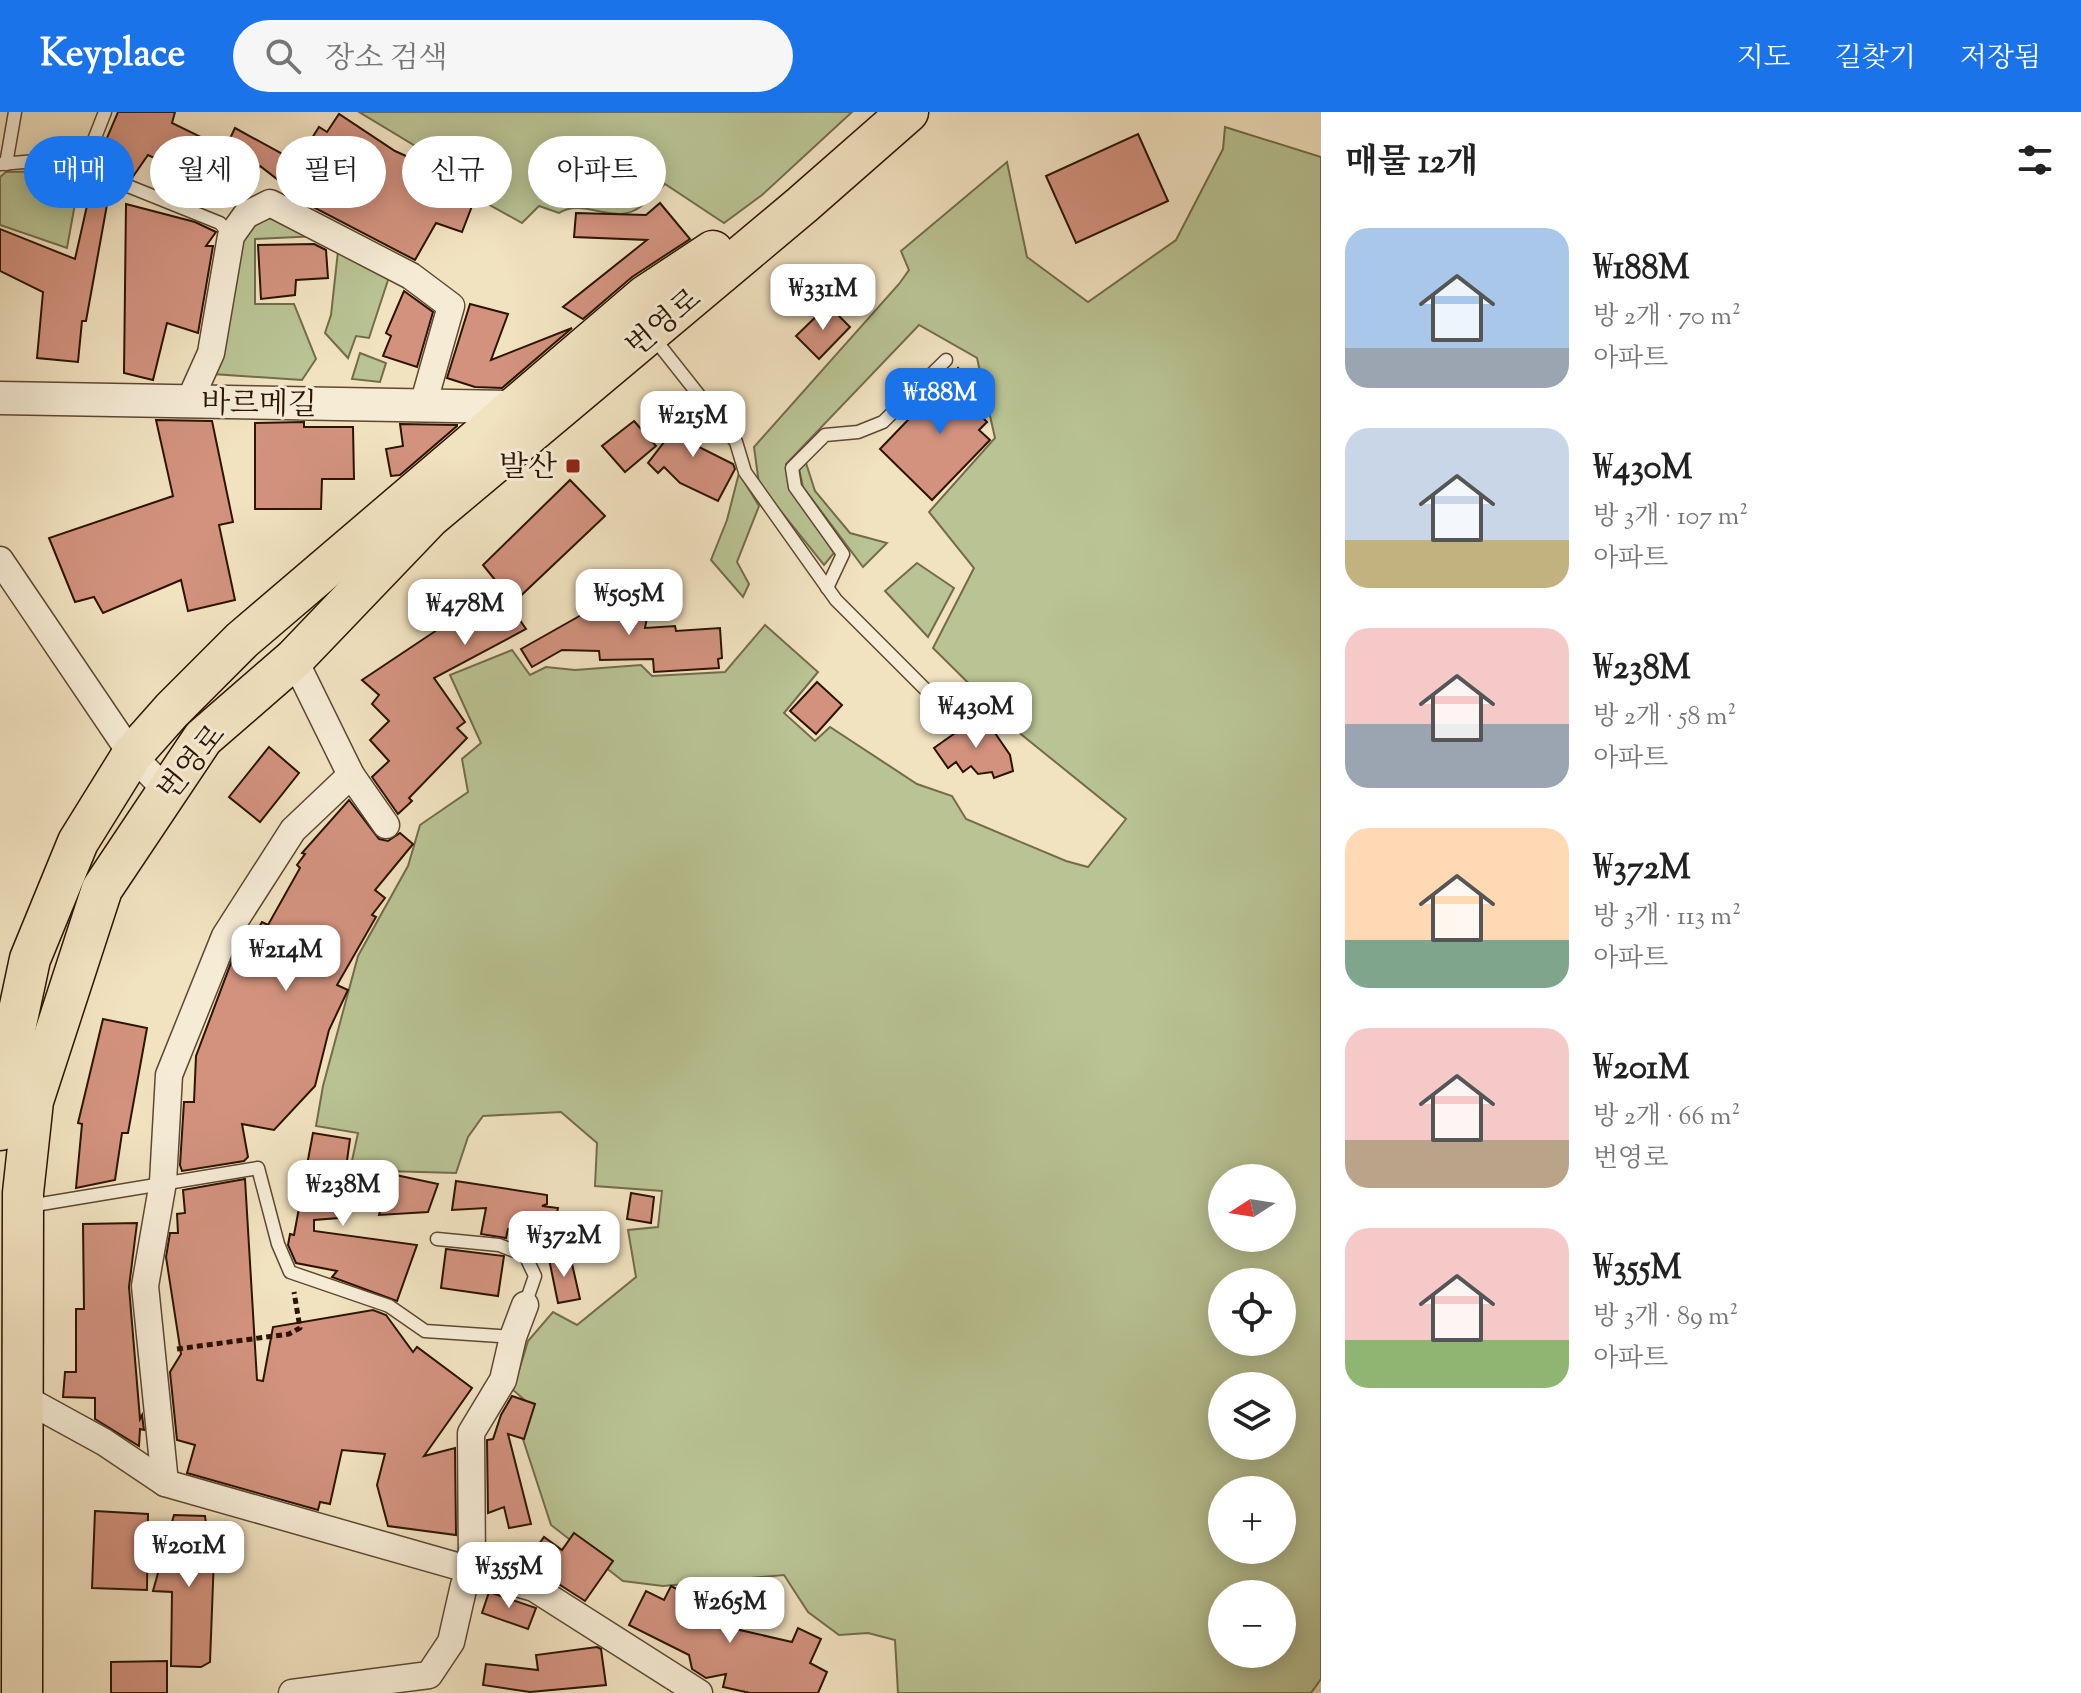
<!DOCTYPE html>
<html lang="ko">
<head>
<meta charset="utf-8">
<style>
	body { margin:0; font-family:"Sorts Mill Goudy","Noto Serif KR",serif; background:#f6f6f6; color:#222; height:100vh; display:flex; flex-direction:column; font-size:30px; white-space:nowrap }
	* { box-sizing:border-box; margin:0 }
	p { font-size:26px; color:#767676 }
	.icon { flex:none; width:44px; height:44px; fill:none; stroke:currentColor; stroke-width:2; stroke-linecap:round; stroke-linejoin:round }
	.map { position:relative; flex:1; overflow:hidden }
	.sheet { display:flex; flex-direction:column; background:#fff; width:760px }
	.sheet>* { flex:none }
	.guide { position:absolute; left:24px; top:24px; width:760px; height:72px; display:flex; gap:16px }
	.needle { width:52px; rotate:258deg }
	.tools { position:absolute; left:1208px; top:1052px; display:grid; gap:16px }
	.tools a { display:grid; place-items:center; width:88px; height:88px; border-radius:50%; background:#fff; box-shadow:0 4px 20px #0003; font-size:40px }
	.price { position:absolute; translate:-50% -68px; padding:0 18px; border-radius:16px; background:#fff; color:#222; font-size:26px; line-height:52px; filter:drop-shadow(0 2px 4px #0008) }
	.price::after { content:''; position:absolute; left:50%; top:48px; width:24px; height:18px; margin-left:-12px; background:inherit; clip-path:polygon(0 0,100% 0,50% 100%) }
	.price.current { background:#1a73e8; color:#fff }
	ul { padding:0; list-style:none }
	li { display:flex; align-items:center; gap:24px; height:200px; padding:0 24px }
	li span { display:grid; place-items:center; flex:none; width:224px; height:160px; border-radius:24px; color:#555 }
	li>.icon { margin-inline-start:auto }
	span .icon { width:96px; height:96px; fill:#fffc; stroke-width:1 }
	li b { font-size:34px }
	h2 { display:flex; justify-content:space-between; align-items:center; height:96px; padding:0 24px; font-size:34px }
	.chip { padding:0 28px; border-radius:36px; background:#fff; box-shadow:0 4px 20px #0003; font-size:28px; line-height:72px }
	.chip.current { background:#1a73e8; color:#fff }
	header { display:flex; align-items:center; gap:48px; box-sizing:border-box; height:112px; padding:0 40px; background:#1a73e8; color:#fff }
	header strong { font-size:38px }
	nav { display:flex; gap:44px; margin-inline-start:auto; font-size:28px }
	.search { width:560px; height:72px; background:#f6f6f6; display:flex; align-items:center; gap:20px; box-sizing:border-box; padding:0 28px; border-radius:44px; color:#767676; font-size:30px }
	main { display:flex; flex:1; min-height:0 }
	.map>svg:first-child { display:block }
	.green { fill:#b9c393; stroke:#736c4a; stroke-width:2; fill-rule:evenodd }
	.building { fill:#d2927e; stroke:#2d1400; stroke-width:2 }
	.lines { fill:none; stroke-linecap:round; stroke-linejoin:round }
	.service-casing { stroke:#5e4830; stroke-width:15 }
	.minor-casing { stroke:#5e4830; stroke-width:29 }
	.tertiary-casing { stroke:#5e4830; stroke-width:35 }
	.primary-casing { stroke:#2d1400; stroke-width:43 }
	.path { stroke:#2d1400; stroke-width:5; stroke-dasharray:6 4; stroke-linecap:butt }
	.service { stroke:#f6ecd6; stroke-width:12 }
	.minor { stroke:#f6ecd6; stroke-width:26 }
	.tertiary { stroke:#f6ecd6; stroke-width:32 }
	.primary { stroke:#f1e2c0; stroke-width:40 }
	.poi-dot { fill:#8f2418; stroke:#f6ecd6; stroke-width:3 }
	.labels { text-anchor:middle; stroke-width:6; stroke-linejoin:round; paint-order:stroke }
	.street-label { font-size:30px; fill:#2d1400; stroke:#f6ecd6 }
	.poi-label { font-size:30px; fill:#2d1400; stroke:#f6ecd6; text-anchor:end }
</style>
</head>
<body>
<header>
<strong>Keyplace</strong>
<div class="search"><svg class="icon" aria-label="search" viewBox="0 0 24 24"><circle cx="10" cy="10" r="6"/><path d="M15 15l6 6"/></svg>장소 검색</div>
<nav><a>지도</a><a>길찾기</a><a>저장됨</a></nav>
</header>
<main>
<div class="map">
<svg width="1321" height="1581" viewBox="0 0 1321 1581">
	<rect width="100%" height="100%" fill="#f1e2c0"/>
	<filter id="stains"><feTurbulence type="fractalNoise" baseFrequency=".0025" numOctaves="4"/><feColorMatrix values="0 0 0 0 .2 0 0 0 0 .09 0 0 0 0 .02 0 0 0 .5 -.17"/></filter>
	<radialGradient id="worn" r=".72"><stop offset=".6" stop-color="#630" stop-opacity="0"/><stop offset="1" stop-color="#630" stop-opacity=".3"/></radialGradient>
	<g class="green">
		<path d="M359,0H852L762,83L724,111L665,72C656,80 646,93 635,98C612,111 582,86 559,101L539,94L522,111L434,62L440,49Z"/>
		<path d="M1225,15L1321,45V1567L1311,1581H898L895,1528L868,1521L839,1523L808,1500L784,1463L663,1474L623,1469L551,1413L519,1315L527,1290L513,1278L528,1229L553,1200L577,1213L636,1165L628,1118L658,1115L662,1079L595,1074L597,1031L561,1000L483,1004L468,1025L456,1061L350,1058L358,1021L316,1014L323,974L358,844L408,754L420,713L468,680L462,647L481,631L450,563L512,538L530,563L546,555L575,558L641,553L652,564L725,560L765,513L818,560L784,601L815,629L830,615L917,672L952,684L966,707L1066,749L1088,755L1126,707L1017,619L933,536L974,456L929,400L995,326L977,246L919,213L786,352L791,377L834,441L824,453L759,372L754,335L899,172L909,158L901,139L1007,50L1027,145L1088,190L1176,128L1223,37ZM1222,1066H1282V1126H1222ZM1222,1170H1282V1230H1222ZM1222,1274H1282V1334H1222ZM1222,1378H1282V1438H1222ZM1222,1482H1282V1542H1222Z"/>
		<polygon points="63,59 80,64 67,136 0,113 0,65 6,60"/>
		<polygon points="261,103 319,124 255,127 255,192 294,192 316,247 302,268 213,262 242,121"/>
		<polygon points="339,130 390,162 369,226 356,224 348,246 325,221 331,203"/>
		<polygon points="360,241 386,251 380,270 352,267"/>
		<polygon points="806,351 815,379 850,421 887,431 863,455 803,375 799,357"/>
		<polygon points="739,361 759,394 737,450 749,472 743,485 711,448 727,408"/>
		<polygon points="917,451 954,476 928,525 885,479"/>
	</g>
	<g class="building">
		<polygon points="118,0 175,0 172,11 225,37 235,16 297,50 319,15 327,20 339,2 395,39 426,53 418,69 472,94 462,120 436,111 415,148 313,95 260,54 239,85 148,43 132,66 127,64 98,47"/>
		<polygon points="1138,22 1168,89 1076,131 1046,64"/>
		<polygon points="93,67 110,76 86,209 82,209 78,250 37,246 43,180 0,159 0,117 75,147"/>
		<polygon points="660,91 690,127 632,165 583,207 563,195 647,128 574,125 576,101 646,103"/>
		<polygon points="126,92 195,110 216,120 206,134 213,134 198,221 167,211 153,268 124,261"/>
		<polygon points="314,132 326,138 328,166 296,168 295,183 261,187 258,133"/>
		<polygon points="404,179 433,200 417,255 383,244 391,224 386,221"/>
		<polygon points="470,192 508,202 491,248 572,216 502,276 475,275 447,266"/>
		<polygon points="828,193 850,215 819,247 796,224"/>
		<polygon points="958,256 984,281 971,294 987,310 979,318 990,328 932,388 880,337"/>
		<polygon points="692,294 708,310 689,330 733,352 735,357 718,389 680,371 664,355 658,361 648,351"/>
		<polygon points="156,308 212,309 233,410 219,413 235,488 188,499 181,468 103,501 94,485 75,490 49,426 173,384"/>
		<polygon points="634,309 656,334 625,360 602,334"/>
		<polygon points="304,310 304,315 353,315 354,367 322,367 321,397 255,397 255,311"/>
		<polygon points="400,312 457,313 457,314 400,363 391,364 386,337 403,334"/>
		<polygon points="570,368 605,404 510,494 526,517 434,566 465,610 457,616 467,626 409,686 412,689 398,702 372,665 389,649 370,628 389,609 372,592 379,583 362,568 437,518 427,497 451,484 458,497 496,469 483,453"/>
		<polygon points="605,475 650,490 645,516 675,514 676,519 720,516 722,546 718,547 719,556 654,560 653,547 600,548 599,539 562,538 532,555 521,537 583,502 583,485 602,485"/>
		<polygon points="817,570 842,593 816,622 790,599"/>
		<polygon points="982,602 1010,643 1013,659 994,666 992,660 978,662 971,654 963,660 956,650 948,656 934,636"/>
		<polygon points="269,635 299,661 260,710 229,685"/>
		<polygon points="349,688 379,727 388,729 400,721 413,732 375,778 385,786 372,803 376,805 337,873 348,878 329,918 315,974 274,1018 242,1012 248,1045 244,1049 182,1059 180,1053 184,990 194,990 196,944 234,843 246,849 249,832 262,810 268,813 300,756 297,753 305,742 302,741"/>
		<polygon points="103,907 147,916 128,1021 122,1021 115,1068 76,1076 82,1012 78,1011"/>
		<polygon points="313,1021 350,1027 339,1106 314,1108 314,1119 417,1133 397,1189 332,1165 337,1159 296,1151 288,1133 290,1122 294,1123"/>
		<polygon points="391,1062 438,1072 428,1100 379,1103"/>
		<polygon points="245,1067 257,1268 263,1269 273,1215 373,1198 386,1203 413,1240 417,1235 472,1276 424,1344 455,1336 456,1423 388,1414 377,1373 385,1342 342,1338 330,1392 320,1390 318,1398 187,1361 195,1333 177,1328 170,1260 181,1242 166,1145 170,1121 178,1121 177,1102 185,1101 183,1078"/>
		<polygon points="456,1069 547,1083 547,1092 542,1094 558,1096 553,1123 508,1117 506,1126 481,1122 486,1096 452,1098"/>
		<polygon points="631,1081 654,1085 651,1111 627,1107"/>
		<polygon points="137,1111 129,1175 140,1307 142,1303 144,1318 140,1317 139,1334 95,1307 95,1286 63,1285 65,1260 76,1260 76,1197 84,1197 83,1112"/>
		<polygon points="446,1137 504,1144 498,1184 441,1176"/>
		<polygon points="570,1143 580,1187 558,1191 549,1147"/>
		<polygon points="512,1284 535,1292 524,1327 508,1322 531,1412 509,1416 504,1395 488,1401 487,1328 493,1327 501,1303"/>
		<polygon points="95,1399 148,1402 147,1478 92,1476"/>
		<polygon points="174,1403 205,1404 207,1418 215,1419 210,1550 201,1555 171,1554 172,1480 153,1479"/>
		<polygon points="574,1421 613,1449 585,1489 543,1462 522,1456 544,1425 562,1438"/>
		<polygon points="671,1474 708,1493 717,1482 742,1501 731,1516 792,1530 798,1516 821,1527 810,1551 827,1560 818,1581 750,1581 723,1575 726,1562 706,1566 692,1557 689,1543 629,1513 646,1479 664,1488"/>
		<polygon points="489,1480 536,1496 528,1517 482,1501"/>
		<polygon points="597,1535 601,1537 606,1573 530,1580 483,1573 486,1552 538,1558 536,1543"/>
		<polygon points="167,1549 167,1581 111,1581 111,1550"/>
	</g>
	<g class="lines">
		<g class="service-casing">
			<g id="service">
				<polyline points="72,46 94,28 105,0"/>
				<polyline points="0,52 72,46 123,72 220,111 231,124"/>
				<polyline points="6,52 15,0"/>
				<polyline points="653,225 736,330 745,360 836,488 940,592"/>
				<polyline points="827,476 843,442 795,375 792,356 825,323 858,320 883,310 946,248"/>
				<polyline points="29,1094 258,1056 278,1132 290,1160 389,1194 425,1219 513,1225"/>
				<polyline points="437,1127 499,1133 525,1143 535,1164 525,1193"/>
			</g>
		</g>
		<g class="minor-casing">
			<g id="minor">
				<polyline points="189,290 211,241 231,124 246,103 270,91 411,164 451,194 423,293"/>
				<polyline points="0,448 132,643 166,678"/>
				<polyline points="294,547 351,663 386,713"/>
				<polyline points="22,1285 104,1330 165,1371 534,1476 699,1581"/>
				<polyline points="165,1371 145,1174 163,1070 169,963 225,824 293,718 351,663"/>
				<polyline points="292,1581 429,1563 451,1530 464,1473 472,1457 471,1321 503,1268 513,1225 525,1193"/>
			</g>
		</g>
		<g class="tertiary-casing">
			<polyline id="tertiary" points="0,286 517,295"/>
		</g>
		<g class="primary-casing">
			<g id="primary">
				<polyline points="0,1018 8,950 30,847 78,730 132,643 172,598 242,528 645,184 713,139"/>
				<polyline points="22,1581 23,1081 33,989 102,777 203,626 294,547 430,405 802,93 908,0"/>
			</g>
		</g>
		<polyline class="path" points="177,1237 289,1222 300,1216 294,1180"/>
		<use href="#service" class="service"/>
		<use href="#minor" class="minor"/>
		<use href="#tertiary" class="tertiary"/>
		<use href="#primary" class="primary"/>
	</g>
	<rect class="poi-dot" x="565" y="346" width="16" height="16" rx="4"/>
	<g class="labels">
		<g class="street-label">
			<text transform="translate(663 210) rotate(-40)" y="10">번영로</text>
			<text transform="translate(259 291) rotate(1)" y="10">바르메길</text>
			<text transform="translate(191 650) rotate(-51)" y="10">번영로</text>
		</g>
		<g class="poi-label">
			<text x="557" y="364">발산</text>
		</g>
	</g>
	<rect width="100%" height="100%" filter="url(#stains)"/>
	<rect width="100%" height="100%" fill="url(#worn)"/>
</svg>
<div class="tools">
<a><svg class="needle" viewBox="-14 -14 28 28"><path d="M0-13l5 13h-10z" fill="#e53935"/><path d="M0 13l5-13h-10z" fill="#767676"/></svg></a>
<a><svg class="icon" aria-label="locate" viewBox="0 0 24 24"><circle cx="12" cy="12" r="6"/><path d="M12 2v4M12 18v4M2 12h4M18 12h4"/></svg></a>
<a><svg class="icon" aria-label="layers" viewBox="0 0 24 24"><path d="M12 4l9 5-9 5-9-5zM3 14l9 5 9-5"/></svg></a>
<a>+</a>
<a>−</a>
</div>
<b class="price" style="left:823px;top:220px">₩331M</b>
<b class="price current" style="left:940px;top:324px">₩188M</b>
<b class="price" style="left:693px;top:347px">₩215M</b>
<b class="price" style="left:629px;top:525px">₩505M</b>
<b class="price" style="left:465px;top:535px">₩478M</b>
<b class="price" style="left:976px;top:638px">₩430M</b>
<b class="price" style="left:286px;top:881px">₩214M</b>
<b class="price" style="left:343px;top:1116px">₩238M</b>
<b class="price" style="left:564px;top:1167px">₩372M</b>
<b class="price" style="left:189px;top:1477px">₩201M</b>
<b class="price" style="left:509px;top:1498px">₩355M</b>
<b class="price" style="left:730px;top:1533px">₩265M</b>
<div class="guide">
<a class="chip current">매매</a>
<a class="chip">월세</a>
<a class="chip">필터</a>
<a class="chip">신규</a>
<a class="chip">아파트</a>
</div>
</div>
<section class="sheet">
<h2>매물 12개<svg class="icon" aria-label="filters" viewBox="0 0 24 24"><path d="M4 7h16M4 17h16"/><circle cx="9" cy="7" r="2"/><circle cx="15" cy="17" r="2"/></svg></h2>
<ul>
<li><span style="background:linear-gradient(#a9c7e8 75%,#9aa5b1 0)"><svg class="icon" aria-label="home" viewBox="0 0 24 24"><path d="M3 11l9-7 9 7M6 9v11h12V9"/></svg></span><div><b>₩188M</b><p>방 2개 · 70 m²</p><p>아파트</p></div></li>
<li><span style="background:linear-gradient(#c9d6e8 70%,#c2b280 0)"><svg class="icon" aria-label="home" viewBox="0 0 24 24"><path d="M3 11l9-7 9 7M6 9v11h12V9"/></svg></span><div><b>₩430M</b><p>방 3개 · 107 m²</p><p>아파트</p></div></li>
<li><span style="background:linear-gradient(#f6c9c9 60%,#9aa5b1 0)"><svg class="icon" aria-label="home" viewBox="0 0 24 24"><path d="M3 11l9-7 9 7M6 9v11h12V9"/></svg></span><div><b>₩238M</b><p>방 2개 · 58 m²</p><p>아파트</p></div></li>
<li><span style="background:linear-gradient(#ffd9b3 70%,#7fa58c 0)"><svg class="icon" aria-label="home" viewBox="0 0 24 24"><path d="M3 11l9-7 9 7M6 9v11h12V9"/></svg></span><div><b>₩372M</b><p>방 3개 · 113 m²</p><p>아파트</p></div></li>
<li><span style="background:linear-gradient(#f6c9c9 70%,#b9a48a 0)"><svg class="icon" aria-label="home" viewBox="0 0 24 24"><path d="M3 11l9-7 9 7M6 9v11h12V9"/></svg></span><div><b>₩201M</b><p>방 2개 · 66 m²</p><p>번영로</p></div></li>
<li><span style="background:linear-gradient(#f6c9c9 70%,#8fb573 0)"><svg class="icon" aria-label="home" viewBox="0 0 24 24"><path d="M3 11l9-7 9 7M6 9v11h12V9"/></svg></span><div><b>₩355M</b><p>방 3개 · 89 m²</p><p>아파트</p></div></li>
</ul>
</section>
</main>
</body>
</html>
